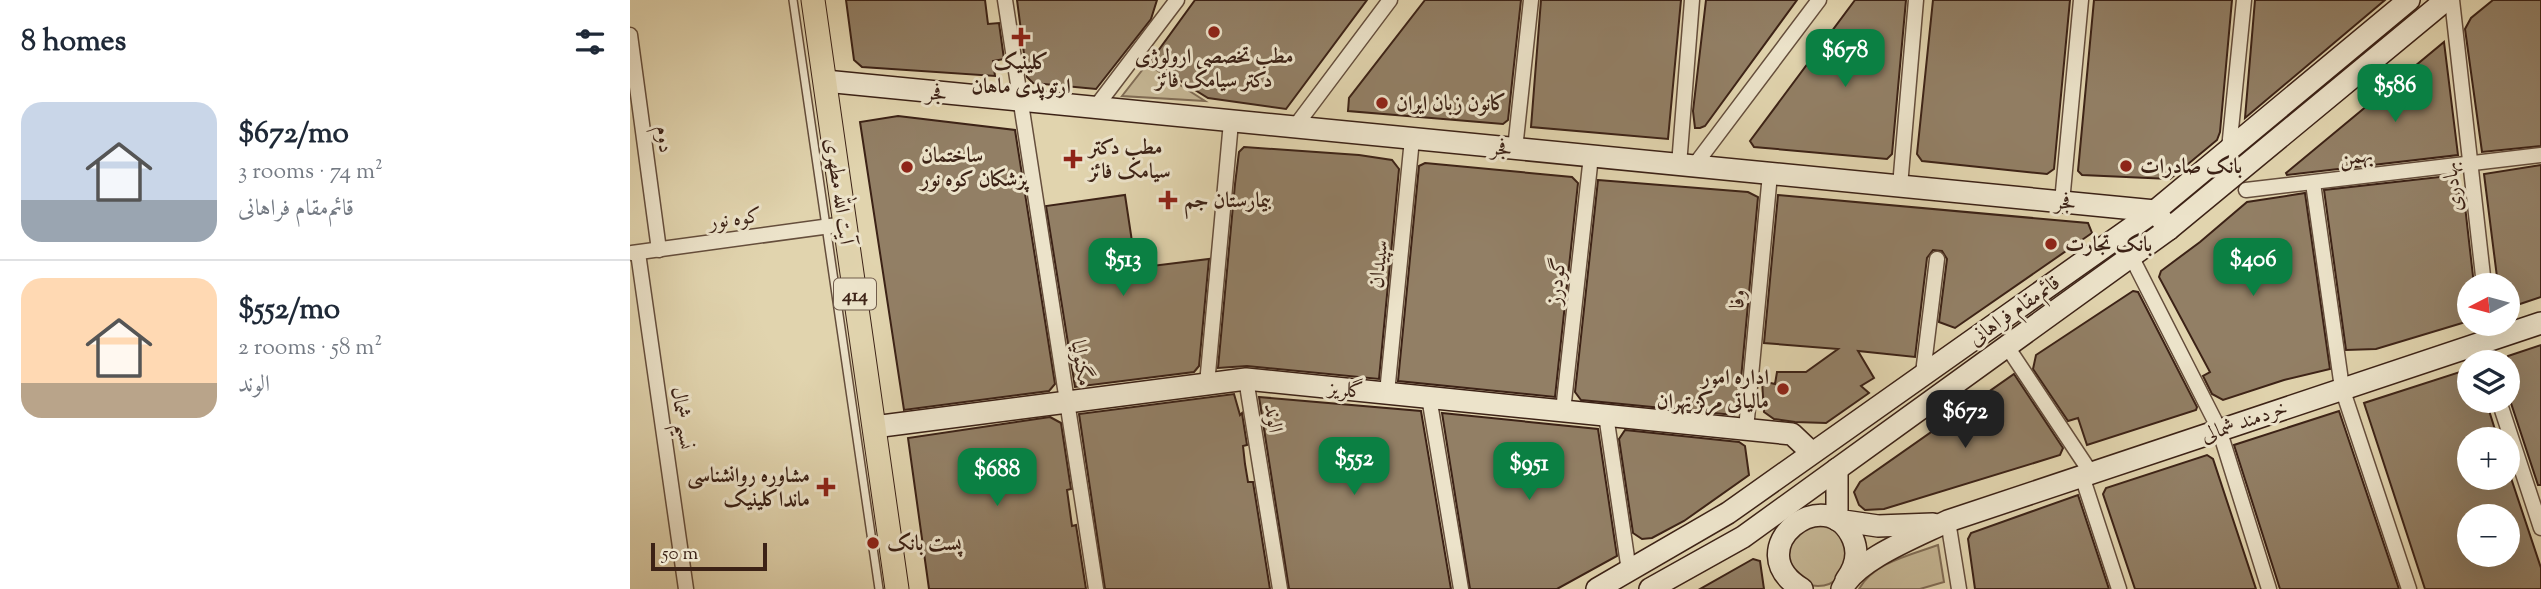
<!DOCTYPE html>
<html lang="en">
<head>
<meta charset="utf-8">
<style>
	body { margin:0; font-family:"Sorts Mill Goudy",Amiri,serif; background:#f6f6f7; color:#1f2937; height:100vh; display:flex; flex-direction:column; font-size:26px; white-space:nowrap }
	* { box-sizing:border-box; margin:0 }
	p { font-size:23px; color:#747a83 }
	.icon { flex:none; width:38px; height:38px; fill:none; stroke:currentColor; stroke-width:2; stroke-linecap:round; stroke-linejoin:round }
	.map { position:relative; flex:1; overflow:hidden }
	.sheet { display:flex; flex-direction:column; background:#fff; width:630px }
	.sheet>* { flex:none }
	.needle { width:46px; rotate:264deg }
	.tools { position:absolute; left:1827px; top:273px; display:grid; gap:14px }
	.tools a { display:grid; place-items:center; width:63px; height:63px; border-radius:50%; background:#fff; box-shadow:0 7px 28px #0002; font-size:35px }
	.scale { position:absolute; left:21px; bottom:18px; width:116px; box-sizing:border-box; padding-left:7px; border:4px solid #3c2216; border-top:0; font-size:19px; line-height:24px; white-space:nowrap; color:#3c2216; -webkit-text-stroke:5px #ece3ca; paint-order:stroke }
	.price { position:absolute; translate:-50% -60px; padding:0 16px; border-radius:14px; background:#0b8043; color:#fff; font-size:23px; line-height:46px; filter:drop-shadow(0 2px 4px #0008) }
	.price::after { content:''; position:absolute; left:50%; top:42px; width:21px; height:16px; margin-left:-10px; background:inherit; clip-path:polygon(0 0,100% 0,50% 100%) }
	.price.active { background:#222; color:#fff }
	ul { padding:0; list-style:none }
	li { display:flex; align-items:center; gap:21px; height:175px; padding:0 21px }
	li+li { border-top:2px solid #e0e1e3 }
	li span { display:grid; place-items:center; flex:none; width:196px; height:140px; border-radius:21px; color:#555 }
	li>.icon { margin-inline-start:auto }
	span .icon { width:84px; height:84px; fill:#fffc; stroke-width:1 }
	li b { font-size:30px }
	h2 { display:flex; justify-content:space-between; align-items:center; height:84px; padding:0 21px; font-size:30px }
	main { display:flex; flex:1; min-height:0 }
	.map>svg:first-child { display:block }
	.green { fill:#c5b694; stroke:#806c55; stroke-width:2 }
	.building { fill:#927f65; stroke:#3c2216; stroke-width:2; fill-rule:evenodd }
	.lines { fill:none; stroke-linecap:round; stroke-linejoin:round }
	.lane-casing { stroke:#654e3c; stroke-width:10 }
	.street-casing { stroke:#654e3c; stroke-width:17 }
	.secondary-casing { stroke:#3c2216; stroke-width:24 }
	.primary-casing { stroke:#3c2216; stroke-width:25 }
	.lane { stroke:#ece3ca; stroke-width:7 }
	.street { stroke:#ece3ca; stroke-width:14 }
	.secondary { stroke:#ece3ca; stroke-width:21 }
	.primary { stroke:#e1d4ae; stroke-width:23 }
	.poi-dot { fill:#8f2418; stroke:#ece3ca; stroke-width:2.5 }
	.labels { text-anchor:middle; stroke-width:6; stroke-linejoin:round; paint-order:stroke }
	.shield { fill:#ece3ca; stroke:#715c4c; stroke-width:2 }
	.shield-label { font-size:19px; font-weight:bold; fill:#3c2216 }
	.poi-label { font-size:21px; font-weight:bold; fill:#3c2216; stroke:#ece3ca; text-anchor:start }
	.street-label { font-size:21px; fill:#3c2216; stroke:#ece3ca }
</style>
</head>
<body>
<main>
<section class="sheet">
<h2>8 homes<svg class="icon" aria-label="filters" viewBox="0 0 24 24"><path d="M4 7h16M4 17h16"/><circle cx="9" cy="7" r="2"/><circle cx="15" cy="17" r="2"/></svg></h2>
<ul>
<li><span style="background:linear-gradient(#c9d6e8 70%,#9aa5b1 0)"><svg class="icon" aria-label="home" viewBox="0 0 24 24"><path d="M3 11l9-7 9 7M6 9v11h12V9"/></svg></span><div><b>$672/mo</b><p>3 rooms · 74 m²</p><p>قائم‌مقام فراهانی</p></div></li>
<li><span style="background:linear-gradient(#ffd9b3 75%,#b9a48a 0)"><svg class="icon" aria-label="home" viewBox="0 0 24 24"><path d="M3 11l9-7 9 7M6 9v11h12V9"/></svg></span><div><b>$552/mo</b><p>2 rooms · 58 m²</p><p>الوند</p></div></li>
</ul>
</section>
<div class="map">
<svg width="1911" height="589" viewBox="0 0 1911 589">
	<rect width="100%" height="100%" fill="#e1d4ae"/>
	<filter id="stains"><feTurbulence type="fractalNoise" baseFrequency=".00286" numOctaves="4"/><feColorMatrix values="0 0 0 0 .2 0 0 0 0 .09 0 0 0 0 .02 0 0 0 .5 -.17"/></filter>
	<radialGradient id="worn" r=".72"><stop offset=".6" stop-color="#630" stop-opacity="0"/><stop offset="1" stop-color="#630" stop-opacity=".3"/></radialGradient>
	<g class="green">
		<polygon points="517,64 575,101 492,96"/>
		<circle cx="1188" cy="556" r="30"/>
		<path d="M1308,545L1314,582L1290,589H1229C1244,562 1281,555 1308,545Z"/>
	</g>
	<g class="building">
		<polygon points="216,0 355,0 358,24 369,23 374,59 363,61 365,76 232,67 224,60"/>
		<polygon points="387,0 527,0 521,19 466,89 403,83 397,77"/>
		<polygon points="565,0 737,0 656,109 578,98 520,62"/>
		<polygon points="795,0 891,0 878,120 873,124 718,111 719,98"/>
		<polygon points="911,0 1051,0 1038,139 901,127"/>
		<polygon points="1076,0 1167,0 1075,126 1070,128 1065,128 1063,111"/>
		<polygon points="1225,0 1276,0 1262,154 1257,159 1124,147 1120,141"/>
		<polygon points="1303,0 1440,0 1424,169 1417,174 1292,161 1287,154"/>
		<polygon points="1464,0 1602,0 1590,132 1587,140 1540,179 1452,175 1448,171"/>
		<polygon points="1625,0 1755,0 1615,118"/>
		<polygon points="1863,0 1911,0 1911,146 1852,152 1835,29 1841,18"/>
		<polygon points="1814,42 1828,155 1657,175 1656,173"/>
		<polygon points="268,116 385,130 425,384 419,391 274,410 230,122"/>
		<polygon points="614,147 729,155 762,160 769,169 749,379 617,366 588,368 605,184 609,152"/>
		<polygon points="795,163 942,177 948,183 925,397 768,381 789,166"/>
		<polygon points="1911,165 1911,297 1878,308 1878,285 1868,285 1854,174"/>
		<polygon points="1827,175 1831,206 1835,206 1844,285 1839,285 1839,321 1746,349 1716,350 1694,190"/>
		<polygon points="968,180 1118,192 1128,197 1108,411 1104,415 951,400 945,392"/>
		<polygon points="1675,193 1700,369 1654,380 1593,400 1582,394 1573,376 1580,372 1529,277 1531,271 1570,242 1617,202"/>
		<polygon points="495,195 506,268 579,259 569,366 564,372 445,387 416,206"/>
		<polygon points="1148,195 1458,223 1462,233 1325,328 1309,322 1317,259 1312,251 1303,250 1297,258 1285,357 1228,351 1244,378 1231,386 1239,393 1196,423 1165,422 1144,419 1134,412 1132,381 1145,384 1147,372 1176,372 1208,349 1134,343"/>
		<polygon points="1503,291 1508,292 1567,407 1566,410 1457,445 1448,418 1438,421 1403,369 1406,355"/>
		<polygon points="1911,345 1911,485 1908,485 1878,394 1878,356"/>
		<path d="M1839,369V401H1856L1868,439H1839V478H1881L1911,568V589H1795L1734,403ZM1839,516H1878V555H1839Z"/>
		<polygon points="1384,374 1433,448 1430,455 1254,509 1235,510 1229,505 1224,492 1230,482"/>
		<polygon points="604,394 610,415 612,413 617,445 613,446 615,464 618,482 623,482 640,589 475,589 449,414"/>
		<polygon points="629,397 791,411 821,589 659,589"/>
		<polygon points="1709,411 1769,589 1650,589 1604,445"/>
		<polygon points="812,413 968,429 987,556 927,589 840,589"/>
		<polygon points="420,417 431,423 441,489 437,490 442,526 446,525 456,589 299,589 278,438"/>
		<polygon points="995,430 1109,442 1115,446 1119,475 1054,521 1022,538 1012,539 1003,533 989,439"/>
		<polygon points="1577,455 1583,459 1626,589 1505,589 1473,494 1476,488"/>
		<polygon points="1448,495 1479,589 1345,589 1338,539 1341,533"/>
		<polygon points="1123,559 1130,561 1134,589 1070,589"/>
	</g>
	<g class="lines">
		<g class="lane-casing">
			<polyline id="lane" points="163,0 249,589"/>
		</g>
		<g class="street-casing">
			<g id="street">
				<polyline points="375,0 466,589"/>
				<polyline points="1822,0 1854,285"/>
				<polyline points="0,35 29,250"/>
				<polyline points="465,108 547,0"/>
				<polyline points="664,128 760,0"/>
				<polyline points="885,149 901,0"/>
				<polyline points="1599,149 1614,0"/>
				<polyline points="1049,165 1062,0"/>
				<polyline points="1064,166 1189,0"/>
				<polyline points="1683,183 1712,388 1779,589"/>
				<polyline points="1270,186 1286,0"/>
				<polyline points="1616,190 1911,155"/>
				<polyline points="1432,202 1451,0"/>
				<polyline points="2,253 215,224"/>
				<polyline points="8,253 56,589"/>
				<polyline points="1501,256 1589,429 1639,589"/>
				<polyline points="1849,341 1856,362"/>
				<polyline points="1378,348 1461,473"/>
				<polyline points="1293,373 1307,259"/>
				<polyline points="616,379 650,589"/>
				<polyline points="577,384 601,122"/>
				<polyline points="757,393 782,139"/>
				<polyline points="799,397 831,589"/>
				<polyline points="1869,401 1911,528"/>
				<polyline points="933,411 961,156"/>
				<polyline points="976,415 999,571"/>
				<polyline points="1116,429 1140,174"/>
				<polyline points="1452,476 1489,589"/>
				<polyline points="1318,521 1329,589"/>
			</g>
		</g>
		<g class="secondary-casing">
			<g id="secondary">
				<polyline points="195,81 1525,211 1539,229"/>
				<polyline points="244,427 616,379 1162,434 1181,452"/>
				<polyline points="1207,469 1207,520 1248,526 1303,524"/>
				<polyline points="967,589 1098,513 1525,211 1779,0"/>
				<polyline points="1020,589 1113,537 1539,229 1816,0"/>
				<path d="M1172,589C1106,549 1197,478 1223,539C1229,553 1225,568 1216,580"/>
				<path d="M1212,589C1227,559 1288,536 1318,521L1911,323"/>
			</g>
		</g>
		<g class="primary-casing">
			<polyline id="primary" points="183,0 267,589"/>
		</g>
		<use href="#lane" class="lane"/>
		<use href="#street" class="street"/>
		<use href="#secondary" class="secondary"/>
		<use href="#primary" class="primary"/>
	</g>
	<g class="poi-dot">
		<circle cx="584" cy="32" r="7"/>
		<path d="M387.5 26.5h7v7h7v7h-7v7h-7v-7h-7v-7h7z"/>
		<circle cx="752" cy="103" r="7"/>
		<path d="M439.5 148.5h7v7h7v7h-7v7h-7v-7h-7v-7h7z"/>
		<circle cx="1496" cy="166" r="7"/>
		<circle cx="277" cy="167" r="7"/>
		<path d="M534.5 189.5h7v7h7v7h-7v7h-7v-7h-7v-7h7z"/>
		<circle cx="1421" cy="244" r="7"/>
		<circle cx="1153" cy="389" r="7"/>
		<path d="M192.5 476.5h7v7h7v7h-7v7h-7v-7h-7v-7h7z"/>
		<circle cx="243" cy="543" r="7"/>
	</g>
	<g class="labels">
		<rect class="shield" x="204" y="278.5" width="42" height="31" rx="5"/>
		<g class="shield-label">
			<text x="225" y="301">414</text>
		</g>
		<g class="poi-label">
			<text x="584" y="63" text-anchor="middle">مطب تخصصی ارولوژی<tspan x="584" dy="24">دکتر سیامک فائز</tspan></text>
			<text x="391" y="69" text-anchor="middle">کلینیک<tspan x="391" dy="24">ارتوپدی ماهان</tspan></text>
			<text x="766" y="110">کانون زبان ایران</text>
			<text x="459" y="154">مطب دکتر<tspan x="459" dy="24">سیامک فائز</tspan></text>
			<text x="291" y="162">ساختمان<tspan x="291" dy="24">پزشکان کوه نور</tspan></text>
			<text x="1510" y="173">بانک صادرات</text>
			<text x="554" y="207">بیمارستان جم</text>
			<text x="1435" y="251">بانک تجارت</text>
			<text x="1139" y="384" text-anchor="end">اداره امور<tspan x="1139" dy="24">مالیاتی مرکز تهران</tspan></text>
			<text x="180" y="482" text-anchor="end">مشاوره روانشناسی<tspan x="180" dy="24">مانداکلینیک</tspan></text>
			<text x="257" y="550">پست بانک</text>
		</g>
		<g class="street-label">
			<text transform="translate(307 93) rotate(6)" y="7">فجر</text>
			<text transform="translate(35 139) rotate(82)" y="7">دوم</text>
			<text transform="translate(872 148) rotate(6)" y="7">فجر</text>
			<text transform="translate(1726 156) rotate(-7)" y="7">بهمن</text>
			<text transform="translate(1822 187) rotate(-97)" y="7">بهادری</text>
			<text transform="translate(210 191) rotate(82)" y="7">آیت الله مطهری</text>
			<text transform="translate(1436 202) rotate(6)" y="7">فجر</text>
			<text transform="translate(105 218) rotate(-8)" y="7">کوه نور</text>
			<text transform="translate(748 264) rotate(-84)" y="7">سپیدان</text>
			<text transform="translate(926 281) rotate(-84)" y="7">گودرز</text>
			<text transform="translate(1107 299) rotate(-85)" y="7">وفا</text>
			<text transform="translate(1384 310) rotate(-35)" y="7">قائم‌مقام فراهانی</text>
			<text transform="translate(452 363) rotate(81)" y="7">مگنولیا</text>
			<text transform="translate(716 389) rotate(6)" y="7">گلریز</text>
			<text transform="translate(53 418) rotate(82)" y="7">نسیم شمال</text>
			<text transform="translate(644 418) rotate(81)" y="7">الوند</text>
			<text transform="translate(1614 421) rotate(-19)" y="7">خردمند شمالی</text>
		</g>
	</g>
	<rect width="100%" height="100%" filter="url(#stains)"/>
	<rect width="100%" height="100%" fill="url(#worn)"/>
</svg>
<div class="tools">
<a><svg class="needle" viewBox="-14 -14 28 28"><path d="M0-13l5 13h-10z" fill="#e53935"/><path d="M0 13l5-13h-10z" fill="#747a83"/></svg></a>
<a><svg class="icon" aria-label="layers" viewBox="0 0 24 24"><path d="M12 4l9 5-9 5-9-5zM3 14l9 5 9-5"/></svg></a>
<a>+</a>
<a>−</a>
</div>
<div class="scale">50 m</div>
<b class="price" style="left:1215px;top:89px">$678</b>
<b class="price" style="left:1765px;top:124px">$586</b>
<b class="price" style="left:493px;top:298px">$513</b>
<b class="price" style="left:1623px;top:298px">$406</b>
<b class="price active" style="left:1335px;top:450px">$672</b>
<b class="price" style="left:724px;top:497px">$552</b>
<b class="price" style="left:899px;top:502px">$951</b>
<b class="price" style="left:367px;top:508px">$688</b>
</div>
</main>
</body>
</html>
